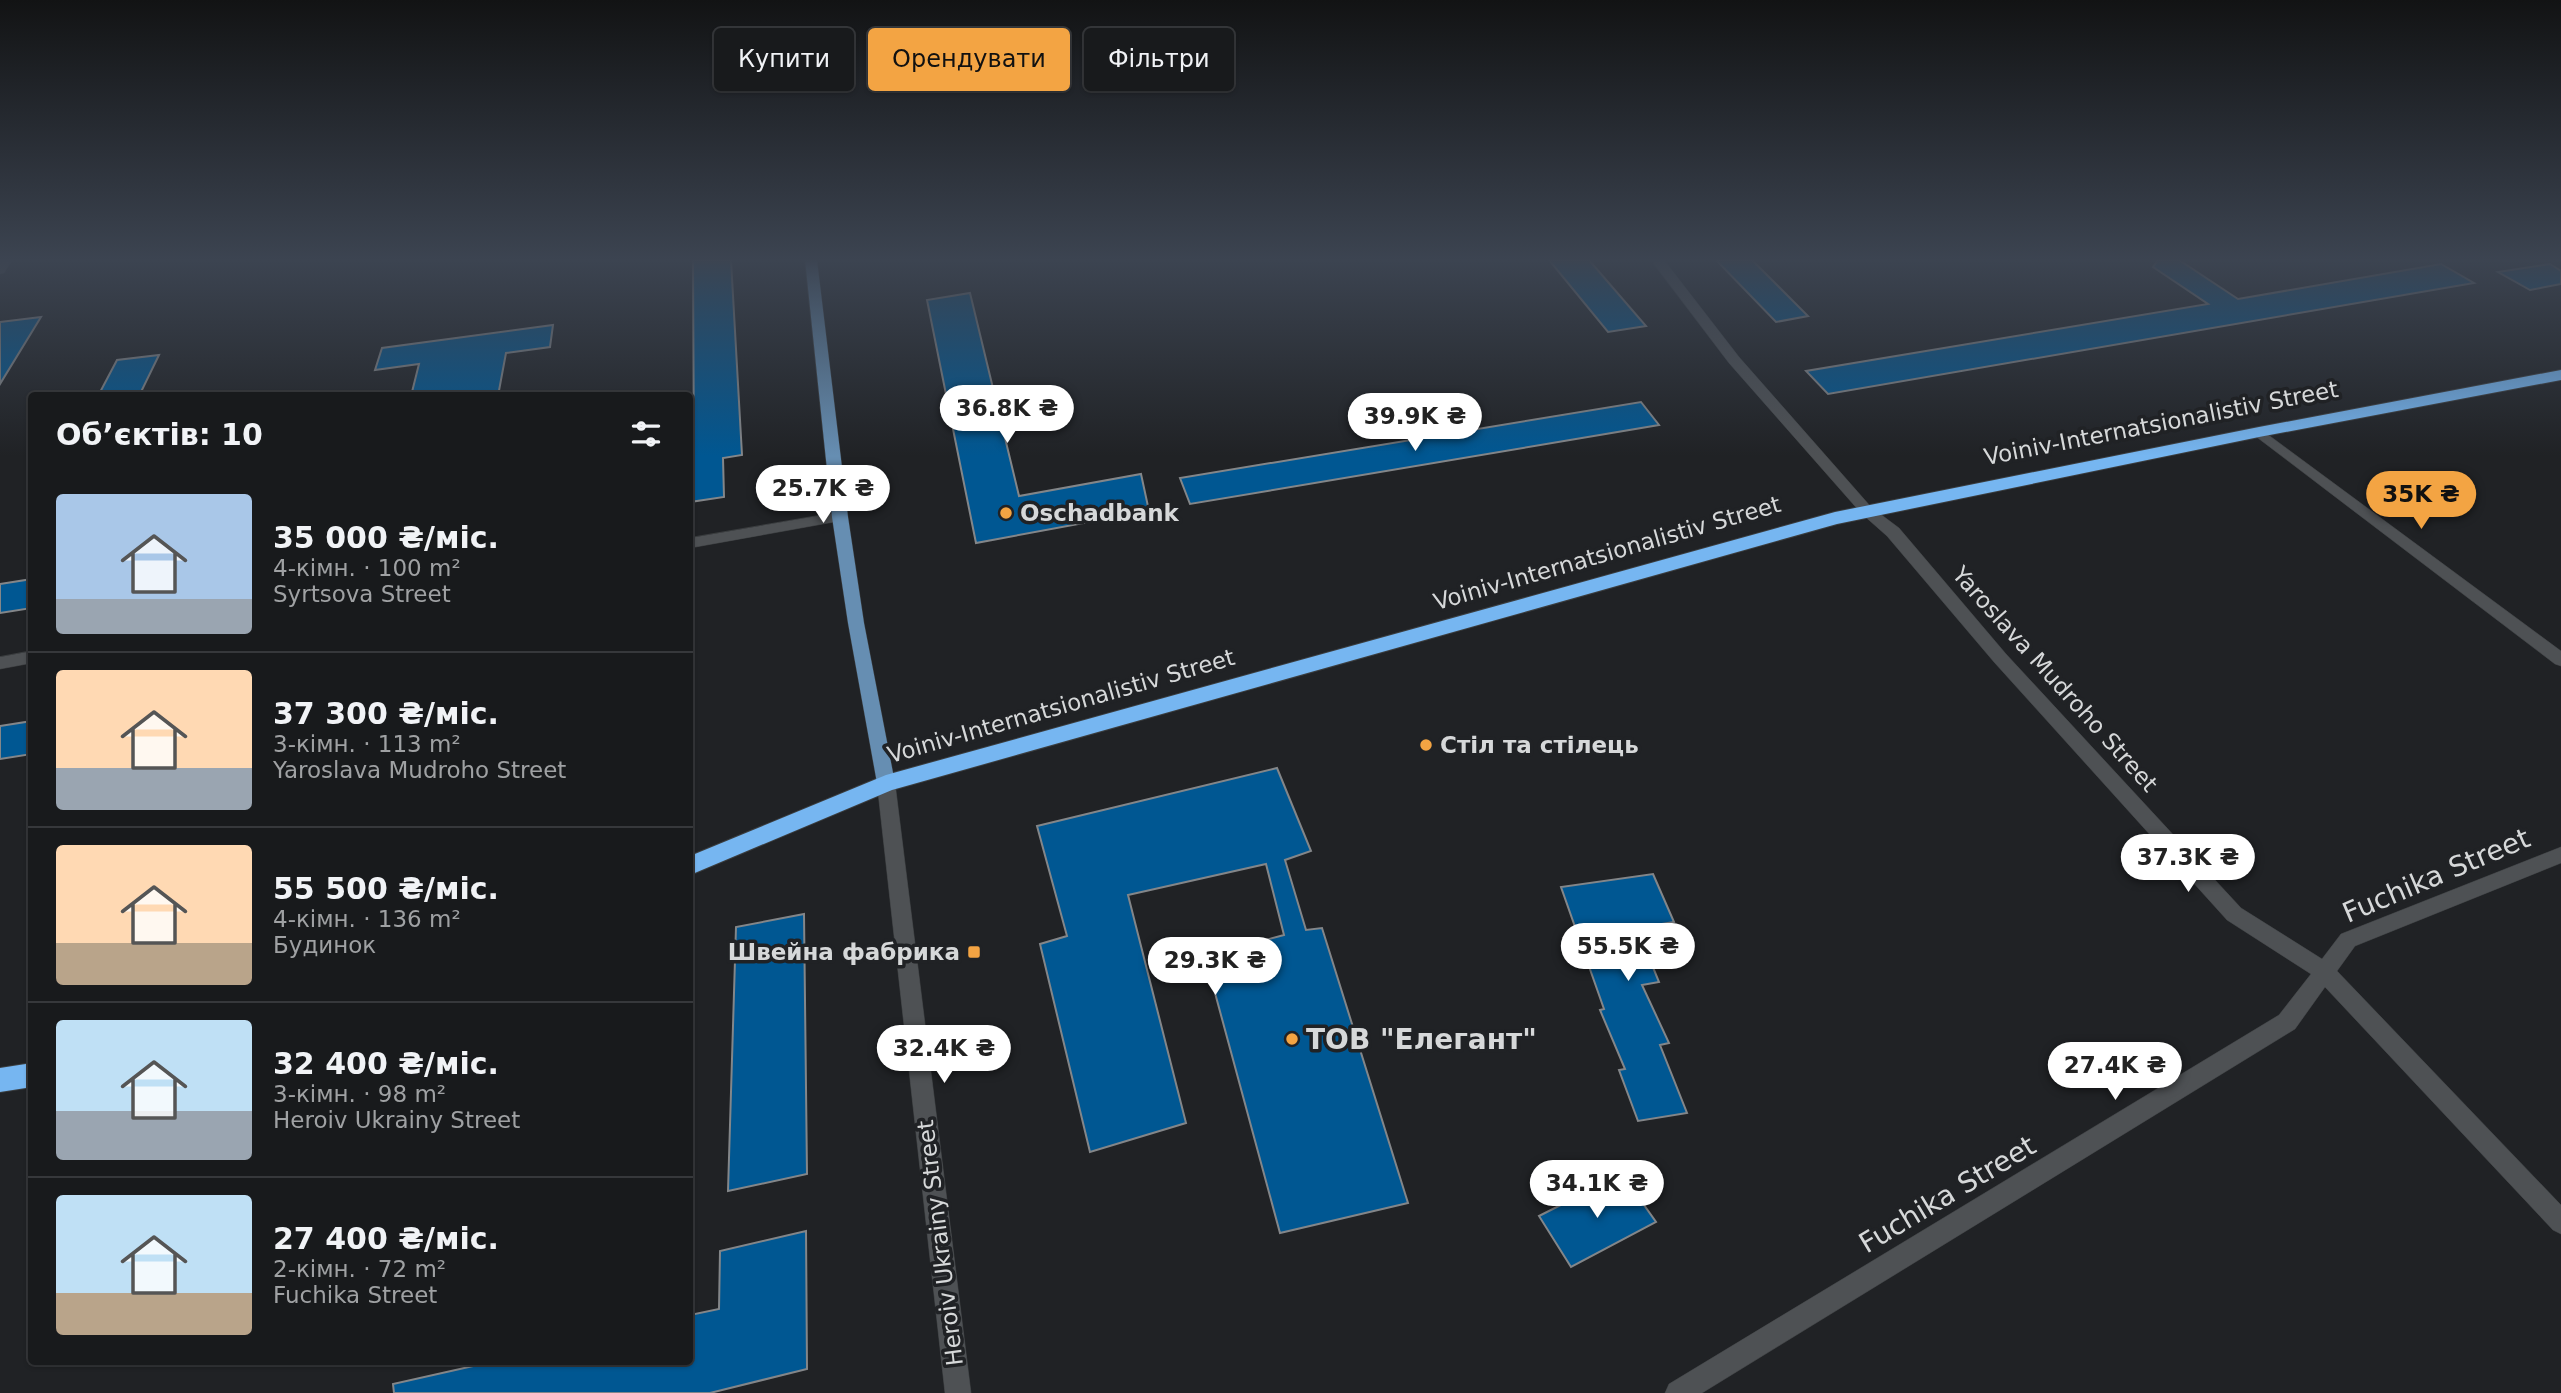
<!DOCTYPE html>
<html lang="uk">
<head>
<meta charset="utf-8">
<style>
	body { margin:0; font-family:"DejaVu Sans",sans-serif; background:#252729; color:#f1f3f6; height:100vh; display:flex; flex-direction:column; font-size:26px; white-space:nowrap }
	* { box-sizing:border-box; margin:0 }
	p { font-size:23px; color:#9fa1a3 }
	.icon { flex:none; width:38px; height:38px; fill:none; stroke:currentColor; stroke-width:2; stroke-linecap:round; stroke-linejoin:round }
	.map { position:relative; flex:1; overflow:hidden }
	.side { position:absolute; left:28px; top:392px; width:665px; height:973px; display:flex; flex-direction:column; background:#181a1c; border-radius:7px; box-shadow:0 2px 5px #0004,0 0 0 2px #36383b }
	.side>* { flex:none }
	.top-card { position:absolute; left:714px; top:28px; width:665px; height:63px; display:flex; gap:14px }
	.price { position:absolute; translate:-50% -60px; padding:0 16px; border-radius:24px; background:#fff; color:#222; font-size:23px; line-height:46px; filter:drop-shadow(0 2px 4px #0008) }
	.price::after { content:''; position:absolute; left:50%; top:42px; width:21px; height:16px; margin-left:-10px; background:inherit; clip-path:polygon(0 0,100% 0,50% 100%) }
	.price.selected { background:#f3a443; color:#111 }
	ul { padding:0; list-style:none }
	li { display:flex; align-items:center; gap:21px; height:175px; padding:0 28px }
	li+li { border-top:2px solid #36383b }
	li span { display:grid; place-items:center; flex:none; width:196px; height:140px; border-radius:7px; color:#555 }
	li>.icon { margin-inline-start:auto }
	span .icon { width:84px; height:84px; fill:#fffc; stroke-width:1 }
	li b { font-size:30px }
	h2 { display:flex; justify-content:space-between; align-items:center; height:84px; padding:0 28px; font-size:30px }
	.chip { padding:0 24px; border-radius:7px; background:#181a1c; box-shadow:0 2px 5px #0004,0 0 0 2px #36383b; font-size:24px; line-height:63px }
	.chip.selected { background:#f3a443; color:#111 }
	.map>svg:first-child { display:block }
	.building { fill:#005792; stroke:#838689; stroke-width:2 }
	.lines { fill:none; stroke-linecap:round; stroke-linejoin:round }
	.minor-casing { stroke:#3a3d3f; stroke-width:1 }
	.major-casing { stroke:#3a3d3f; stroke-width:1 }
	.highway-casing { stroke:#3a3d3f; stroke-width:2 }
	.minor { fill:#4e5154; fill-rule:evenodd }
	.major { fill:#668eb2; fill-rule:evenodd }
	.highway { fill:#76b6f1; fill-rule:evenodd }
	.poi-dot { fill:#f3a443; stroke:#202225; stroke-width:2.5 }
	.labels { text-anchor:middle; stroke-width:7; stroke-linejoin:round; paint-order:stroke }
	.street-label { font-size:23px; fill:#d6d8d9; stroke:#202225 }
	.poi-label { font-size:23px; font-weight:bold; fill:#d6d8d9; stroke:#202225; text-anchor:start }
	.near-street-label { font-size:28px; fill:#d6d8d9; stroke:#202225 }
	.near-poi-label { font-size:28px; font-weight:bold; fill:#d6d8d9; stroke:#202225; text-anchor:start }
</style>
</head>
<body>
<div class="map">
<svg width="2561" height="1393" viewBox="0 0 2561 1393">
	<rect width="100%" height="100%" fill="#202225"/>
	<g class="building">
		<polygon points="693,260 731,260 742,455 723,458 724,497 690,502 690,462 694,461"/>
		<polygon points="1549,260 1589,260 1646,326 1608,332"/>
		<polygon points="1716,260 1752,260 1808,316 1776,322"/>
		<polygon points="2158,260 2179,260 2238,299 2441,264 2474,283 1828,394 1806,371 2208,304 2153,267"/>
		<polygon points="2550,264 2561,271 2561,284 2530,290 2498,272"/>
		<polygon points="970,293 1019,496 1141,474 1149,511 976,543 927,300"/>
		<polygon points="41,317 0,384 0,322"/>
		<polygon points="553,325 550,347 506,353 498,396 411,396 419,364 375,370 382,348"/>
		<polygon points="159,355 139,396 98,396 117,360"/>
		<polygon points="1641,402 1659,425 1190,504 1180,478"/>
		<polygon points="32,579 32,608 0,613 0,584"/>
		<polygon points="32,721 32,754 0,759 0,726"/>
		<polygon points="1277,768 1311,851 1285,860 1306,930 1322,928 1408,1203 1280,1233 1205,956 1284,935 1266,864 1128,895 1186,1123 1090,1152 1040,944 1067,936 1037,826"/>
		<polygon points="1653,874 1674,922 1637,928 1659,982 1642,985 1669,1043 1660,1045 1687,1113 1638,1121 1619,1070 1625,1069 1600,1010 1604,1009 1561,887"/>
		<polygon points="804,914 807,1174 728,1191 736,927"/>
		<polygon points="1622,1174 1656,1222 1571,1267 1539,1216"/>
		<polygon points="806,1231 807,1369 710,1393 394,1393 393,1384 491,1362 690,1362 690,1315 719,1309 720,1251"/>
	</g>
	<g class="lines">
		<g class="minor-casing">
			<g id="minor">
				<polygon points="0,260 12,260 4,273 0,274"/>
				<polygon points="1651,260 1664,260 1739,357 1871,507 1899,528 2006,654 2241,908 2322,959 2341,934 2561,847 2561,863 2355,946 2337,971 2561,1205 2561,1234 2553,1230 2325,987 2295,1029 1702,1393 1665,1393 1669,1384 2279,1015 2311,974 2227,920 1994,662 1887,536 1861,513 1729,363"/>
				<polygon points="2259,428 2561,651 2561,666 2555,664 2254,435 2252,432 2254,429"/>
				<polygon points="840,512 845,514 848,517 845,520 690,548 690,538"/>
				<polygon points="32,651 32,663 0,669 0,657"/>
				<polygon points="886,776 893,778 895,783 971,1393 945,1393 877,783 879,778"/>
			</g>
		</g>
		<g class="major-casing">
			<polygon id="major" points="805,260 817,260 848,517 864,623 895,783 893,788 879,788 877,783 848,623 832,517"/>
		</g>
		<g class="highway-casing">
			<g id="highway">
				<polygon points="2561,370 2561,380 2259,437 1837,524 892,790 690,875 690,856 886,775 1835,512 2259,427"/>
				<polygon points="32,1063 32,1087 0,1092 0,1068"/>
			</g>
		</g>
		<use href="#minor" class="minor"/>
		<use href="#major" class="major"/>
		<use href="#highway" class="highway"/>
	</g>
	<linearGradient id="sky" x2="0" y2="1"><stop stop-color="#121314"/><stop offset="0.57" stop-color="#3c4451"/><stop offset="1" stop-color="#3c4451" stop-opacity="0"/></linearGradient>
	<rect width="2561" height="456" fill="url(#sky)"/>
	<g class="poi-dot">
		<circle cx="1006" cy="513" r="7"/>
		<circle cx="1426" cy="745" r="7"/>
		<rect x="967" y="945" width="14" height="14" rx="3.5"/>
		<circle cx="1292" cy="1039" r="7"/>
	</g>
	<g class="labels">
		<g class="street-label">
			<text transform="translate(2161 423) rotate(-11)" y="8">Voiniv-Internatsionalistiv Street</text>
			<text transform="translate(1607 553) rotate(-16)" y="8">Voiniv-Internatsionalistiv Street</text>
			<text transform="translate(2055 679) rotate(48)" y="8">Yaroslava Mudroho Street</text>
			<text transform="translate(1061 706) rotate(-16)" y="8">Voiniv-Internatsionalistiv Street</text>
			<text transform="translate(940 1243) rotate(-97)" y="8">Heroiv Ukrainy Street</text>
		</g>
		<g class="poi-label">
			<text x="1020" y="521">Oschadbank</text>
			<text x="1440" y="753">Стіл та стілець</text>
			<text x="960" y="960" text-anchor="end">Швейна фабрика</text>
		</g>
		<g class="near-street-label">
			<text transform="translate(2436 875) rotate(-23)" y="10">Fuchika Street</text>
			<text transform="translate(1947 1194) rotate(-31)" y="10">Fuchika Street</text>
		</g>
		<g class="near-poi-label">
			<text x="1306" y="1049">ТОВ "Елегант"</text>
		</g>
	</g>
</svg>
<b class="price" style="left:1007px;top:445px">36.8K ₴</b>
<b class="price" style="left:1415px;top:453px">39.9K ₴</b>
<b class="price" style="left:823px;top:525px">25.7K ₴</b>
<b class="price selected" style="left:2421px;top:531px">35K ₴</b>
<b class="price" style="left:2188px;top:894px">37.3K ₴</b>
<b class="price" style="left:1628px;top:983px">55.5K ₴</b>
<b class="price" style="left:1215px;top:997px">29.3K ₴</b>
<b class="price" style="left:944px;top:1085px">32.4K ₴</b>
<b class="price" style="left:2115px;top:1102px">27.4K ₴</b>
<b class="price" style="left:1597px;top:1220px">34.1K ₴</b>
<div class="top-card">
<a class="chip">Купити</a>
<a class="chip selected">Орендувати</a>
<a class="chip">Фільтри</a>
</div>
<section class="side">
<h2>Об’єктів: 10<svg class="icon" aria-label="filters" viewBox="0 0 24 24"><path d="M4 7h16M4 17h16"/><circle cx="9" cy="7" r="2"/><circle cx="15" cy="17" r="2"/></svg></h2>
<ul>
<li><span style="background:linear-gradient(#a9c7e8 75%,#9aa5b1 0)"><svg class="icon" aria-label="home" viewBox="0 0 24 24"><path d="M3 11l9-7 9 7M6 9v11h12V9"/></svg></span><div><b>35 000 ₴/міс.</b><p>4-кімн. · 100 m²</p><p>Syrtsova Street</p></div></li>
<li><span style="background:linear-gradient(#ffd9b3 70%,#9aa5b1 0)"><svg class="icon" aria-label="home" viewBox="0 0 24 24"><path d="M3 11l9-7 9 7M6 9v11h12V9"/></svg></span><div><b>37 300 ₴/міс.</b><p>3-кімн. · 113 m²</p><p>Yaroslava Mudroho Street</p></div></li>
<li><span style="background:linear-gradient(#ffd9b3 70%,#b9a48a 0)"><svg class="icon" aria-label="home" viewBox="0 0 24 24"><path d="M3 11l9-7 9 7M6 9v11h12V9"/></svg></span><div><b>55 500 ₴/міс.</b><p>4-кімн. · 136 m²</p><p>Будинок</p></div></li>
<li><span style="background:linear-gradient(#bfe0f5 65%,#9aa5b1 0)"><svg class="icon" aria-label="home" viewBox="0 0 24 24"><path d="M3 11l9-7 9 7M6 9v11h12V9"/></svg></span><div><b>32 400 ₴/міс.</b><p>3-кімн. · 98 m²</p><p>Heroiv Ukrainy Street</p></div></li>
<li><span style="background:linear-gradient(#bfe0f5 70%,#b9a48a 0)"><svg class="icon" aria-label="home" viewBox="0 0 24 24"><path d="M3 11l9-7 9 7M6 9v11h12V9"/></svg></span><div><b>27 400 ₴/міс.</b><p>2-кімн. · 72 m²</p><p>Fuchika Street</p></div></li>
</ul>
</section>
</div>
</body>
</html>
